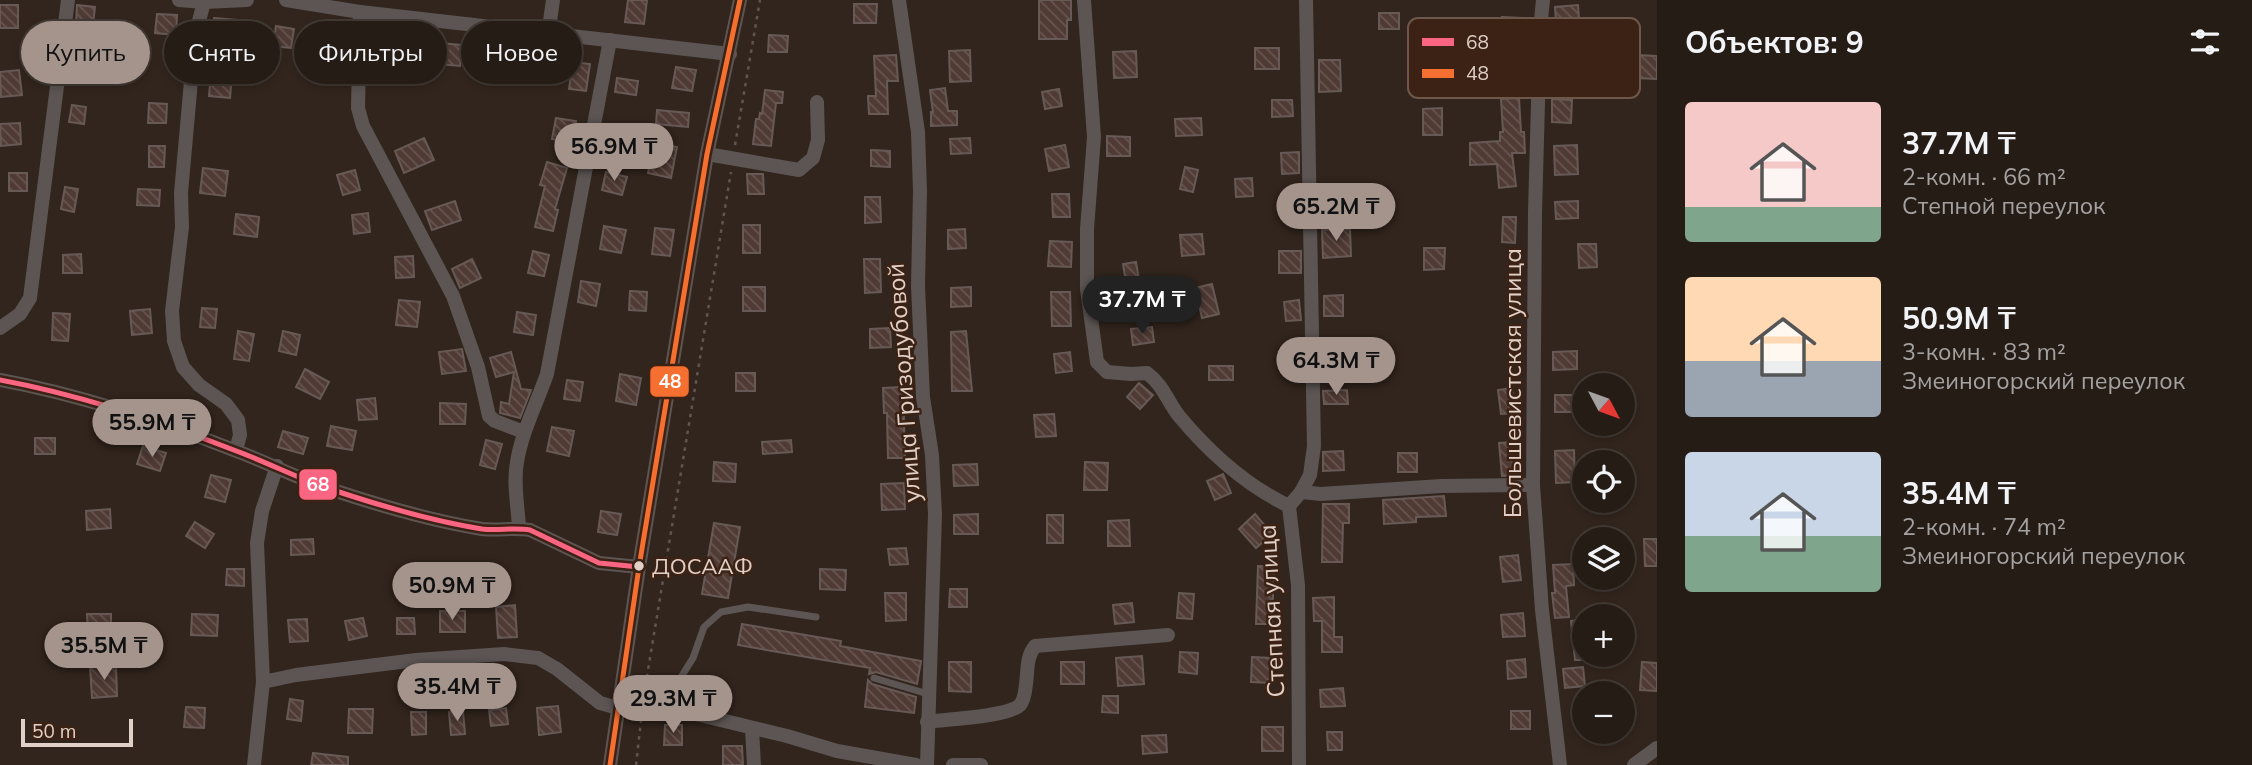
<!DOCTYPE html>
<html lang="ru">
<head>
<meta charset="utf-8">
<style>
	body { margin:0; font-family:Mulish,sans-serif; background:#322923; color:#f1f3f6; height:100vh; display:flex; flex-direction:column; font-size:26px; white-space:nowrap }
	* { box-sizing:border-box; margin:0 }
	p { font-size:23px; color:#a4a1a1 }
	.icon { flex:none; width:38px; height:38px; fill:none; stroke:currentColor; stroke-width:2; stroke-linecap:round; stroke-linejoin:round }
	.map { position:relative; flex:1; overflow:hidden }
	.side { display:flex; flex-direction:column; background:#261c16; width:595px }
	.side>* { flex:none }
	.top-card { position:absolute; left:21px; top:21px; width:665px; height:63px; display:flex; gap:14px }
	.needle { width:46px; rotate:131deg }
	.controls { position:absolute; left:1572px; top:373px; display:grid; gap:14px }
	.controls a { display:grid; place-items:center; width:63px; height:63px; border-radius:50%; background:#261c16; box-shadow:0 4px 10px #0003,0 0 0 2px #423a35; font-size:35px }
	.scale { position:absolute; left:21px; bottom:18px; width:112px; box-sizing:border-box; padding-left:7px; border:4px solid #e1d0c8; border-top:0; font-size:19px; line-height:24px; white-space:nowrap; color:#e1d0c8; -webkit-text-stroke:5px #3b2214; paint-order:stroke }
	.price { position:absolute; translate:-50% -60px; padding:0 16px; border-radius:24px; background:#a4948c; color:#111; font-size:23px; line-height:46px; filter:drop-shadow(0 2px 4px #0008) }
	.price::after { content:''; position:absolute; left:50%; top:42px; width:21px; height:16px; margin-left:-10px; background:inherit; clip-path:polygon(0 0,100% 0,50% 100%) }
	.price.on { background:#222; color:#fff }
	ul { padding:0; list-style:none }
	li { display:flex; align-items:center; gap:21px; height:175px; padding:0 28px }
	li span { display:grid; place-items:center; flex:none; width:196px; height:140px; border-radius:7px; color:#555 }
	li>.icon { margin-inline-start:auto }
	span .icon { width:84px; height:84px; fill:#fffc; stroke-width:1 }
	li b { font-size:30px }
	h2 { display:flex; justify-content:space-between; align-items:center; height:84px; padding:0 28px; font-size:30px }
	.tag { padding:0 24px; border-radius:32px; background:#261c16; box-shadow:0 4px 10px #0003,0 0 0 2px #423a35; font-size:24px; line-height:63px }
	.tag.on { background:#a4948c; color:#111 }
	main { display:flex; flex:1; min-height:0 }
	.map>svg:first-child { display:block }
	.building { fill:url(#building-back-hatch); stroke:#675a56; stroke-width:2 }
	.lines { fill:none; stroke-linecap:round; stroke-linejoin:round }
	.path { stroke:#5d5653; stroke-width:2.5; stroke-dasharray:3.5 5; stroke-linecap:butt }
	.service { stroke:#5c5553; stroke-width:7 }
	.minor { stroke:#5c5553; stroke-width:14 }
	.bus-1-casing { stroke:#3b2214; stroke-width:10 }
	.bus-2-casing { stroke:#3b2214; stroke-width:10 }
	.bus-1 { stroke:#fa6682; stroke-width:5 }
	.bus-2 { stroke:#f46f30; stroke-width:5 }
	.bus-dot { fill:#e1d0c8; stroke:#3b2214; stroke-width:2.5 }
	.labels { text-anchor:middle; stroke-width:5; stroke-linejoin:round; paint-order:stroke }
	.bus-label { font-size:22px; fill:#e1d0c8; stroke:#3b2214; text-anchor:start }
	.street-label { font-size:24px; fill:#e1d0c8; stroke:#3b2214 }
	.key { fill:#3b2214; stroke:#6d564a; stroke-width:2 }
	.key-label { font-size:19px; fill:#e1d0c8 }
	.line-badge { stroke:#3b2214; stroke-width:2.5 }
	.badge-label { font-size:19px; text-anchor:middle; font-weight:bold; fill:#fff }
</style>
</head>
<body>
<main>
<div class="map">
<svg width="1657" height="765" viewBox="0 0 1657 765">
	<defs>
		<pattern id="building-back-hatch" width="6" height="6" patternUnits="userSpaceOnUse" patternTransform="scale(1.75)"><rect width="6" height="6" fill="#4f3a34"/><path d="M-1 5l2 2M0 0l6 6M5-1l2 2" fill="none" stroke="#685550"/></pattern>
	</defs>
	<rect width="100%" height="100%" fill="#32251d"/>
	<g class="building">
		<polygon points="628,0 647,0 644,24 625,22"/>
		<polygon points="1039,0 1071,0 1071,20 1067,20 1067,39 1039,39"/>
		<polygon points="854,4 877,4 876,23 854,23"/>
		<rect x="0" y="5" width="18" height="23"/>
		<polygon points="77,5 95,7 93,24 76,23"/>
		<polygon points="1578,5 1579,20 1556,21 1555,7"/>
		<rect x="1379" y="13" width="20" height="16"/>
		<polygon points="157,14 177,15 176,35 155,33"/>
		<polygon points="1502,17 1522,18 1521,38 1501,38"/>
		<polygon points="214,18 237,20 235,44 213,42"/>
		<polygon points="276,26 294,29 291,48 273,46"/>
		<polygon points="324,32 343,33 342,58 323,57"/>
		<polygon points="769,35 788,36 787,52 768,52"/>
		<polygon points="369,37 392,40 389,62 369,59"/>
		<polygon points="440,43 461,45 460,66 438,64"/>
		<rect x="1255" y="48" width="24" height="21"/>
		<polygon points="507,50 525,51 524,77 505,76"/>
		<polygon points="970,50 971,81 950,82 949,51"/>
		<polygon points="1136,51 1137,77 1114,78 1113,52"/>
		<polygon points="896,55 898,81 887,81 888,114 869,114 868,96 876,96 874,56"/>
		<polygon points="1637,55 1657,56 1657,79 1636,78"/>
		<polygon points="74,56 90,57 89,75 73,75"/>
		<polygon points="1319,60 1340,60 1341,91 1319,92"/>
		<polygon points="573,62 590,64 586,91 569,89"/>
		<polygon points="676,67 696,70 692,91 672,88"/>
		<polygon points="19,70 22,95 1,97 0,72"/>
		<polygon points="211,72 232,74 230,98 209,96"/>
		<polygon points="617,78 638,81 636,95 615,92"/>
		<polygon points="945,88 948,111 957,111 957,125 931,126 931,112 933,112 930,90"/>
		<polygon points="1059,89 1062,106 1045,109 1042,92"/>
		<polygon points="765,90 783,92 782,103 776,103 771,146 753,144 756,119 759,119 760,113 762,114"/>
		<polygon points="1519,98 1521,132 1524,132 1525,153 1512,153 1516,186 1499,188 1497,164 1470,165 1470,143 1500,141 1500,132 1503,132 1501,99"/>
		<polygon points="1552,99 1572,100 1571,123 1552,122"/>
		<polygon points="1272,100 1292,100 1293,116 1272,117"/>
		<polygon points="149,103 167,104 166,123 148,123"/>
		<polygon points="72,105 86,107 84,124 69,122"/>
		<polygon points="1442,108 1442,135 1423,135 1423,109"/>
		<polygon points="657,110 689,113 688,127 656,124"/>
		<polygon points="556,118 576,121 572,143 552,139"/>
		<polygon points="1201,118 1202,135 1176,136 1175,119"/>
		<polygon points="20,123 21,144 1,146 0,124"/>
		<polygon points="1107,136 1130,137 1130,156 1107,156"/>
		<polygon points="424,138 434,160 404,173 395,151"/>
		<polygon points="970,138 971,153 951,154 950,139"/>
		<polygon points="654,143 677,147 671,178 648,173"/>
		<polygon points="1065,145 1069,167 1049,171 1045,149"/>
		<polygon points="1577,145 1578,174 1555,175 1554,146"/>
		<polygon points="149,146 165,146 164,167 149,167"/>
		<polygon points="871,150 890,151 890,167 871,166"/>
		<polygon points="1299,152 1299,173 1282,174 1281,153"/>
		<polygon points="547,162 567,168 555,209 558,210 553,231 535,227 545,186 540,185"/>
		<polygon points="1185,167 1198,170 1193,192 1180,189"/>
		<polygon points="203,168 228,171 225,196 200,193"/>
		<polygon points="355,170 360,190 343,195 337,175"/>
		<polygon points="606,172 627,177 622,195 602,190"/>
		<rect x="9" y="173" width="18" height="18"/>
		<polygon points="747,174 763,174 764,194 748,194"/>
		<polygon points="1252,178 1253,196 1236,197 1235,179"/>
		<polygon points="65,187 78,189 74,212 61,209"/>
		<polygon points="138,189 160,190 159,206 137,205"/>
		<polygon points="1052,194 1069,194 1070,217 1053,217"/>
		<polygon points="865,197 880,197 881,222 865,223"/>
		<polygon points="455,201 461,220 432,230 425,211"/>
		<polygon points="1578,201 1578,218 1556,219 1555,202"/>
		<polygon points="368,213 370,232 354,234 352,215"/>
		<polygon points="236,214 259,217 257,237 234,234"/>
		<polygon points="1503,217 1516,217 1515,243 1502,242"/>
		<rect x="743" y="225" width="17" height="28"/>
		<polygon points="604,226 626,230 621,253 600,249"/>
		<polygon points="655,228 674,230 670,256 652,254"/>
		<polygon points="965,229 966,248 948,249 948,230"/>
		<polygon points="1350,229 1351,256 1323,258 1322,230"/>
		<polygon points="1202,234 1204,254 1182,256 1180,235"/>
		<polygon points="1050,241 1072,242 1071,267 1048,266"/>
		<polygon points="1578,244 1596,244 1597,267 1579,268"/>
		<polygon points="1424,248 1445,248 1444,269 1424,270"/>
		<polygon points="533,251 549,255 544,276 528,273"/>
		<rect x="1279" y="251" width="22" height="22"/>
		<polygon points="81,254 82,273 63,273 63,255"/>
		<polygon points="413,256 414,277 396,278 395,257"/>
		<polygon points="472,259 481,278 460,288 452,269"/>
		<polygon points="864,259 880,259 881,292 865,293"/>
		<polygon points="1136,262 1139,280 1126,283 1123,264"/>
		<polygon points="581,281 600,284 596,306 578,302"/>
		<polygon points="1212,284 1219,314 1202,318 1195,288"/>
		<rect x="743" y="287" width="22" height="24"/>
		<polygon points="971,287 971,306 951,307 951,288"/>
		<polygon points="630,291 647,292 646,311 629,310"/>
		<polygon points="1051,292 1070,292 1071,326 1052,326"/>
		<polygon points="1343,295 1343,316 1324,316 1324,296"/>
		<polygon points="399,300 420,302 417,327 396,325"/>
		<polygon points="1299,300 1301,320 1286,321 1284,302"/>
		<polygon points="202,308 217,309 215,328 200,327"/>
		<polygon points="150,309 152,333 132,335 130,311"/>
		<polygon points="517,312 536,315 533,335 514,332"/>
		<polygon points="53,313 70,314 68,341 52,340"/>
		<polygon points="1152,327 1154,342 1133,345 1131,329"/>
		<polygon points="890,328 891,347 870,348 870,329"/>
		<polygon points="238,331 254,334 249,361 234,359"/>
		<polygon points="283,331 300,335 296,355 279,351"/>
		<polygon points="966,331 972,391 952,391 951,332"/>
		<polygon points="1342,346 1344,367 1323,368 1322,347"/>
		<polygon points="1299,347 1301,371 1282,373 1281,348"/>
		<polygon points="462,349 466,371 442,374 439,352"/>
		<polygon points="1577,351 1577,369 1553,370 1553,352"/>
		<polygon points="511,352 521,389 531,390 520,418 500,413 501,402 509,404 514,372 496,377 490,358"/>
		<polygon points="1070,352 1072,371 1056,373 1054,354"/>
		<rect x="1209" y="366" width="24" height="14"/>
		<polygon points="305,369 329,382 320,399 296,387"/>
		<rect x="736" y="373" width="19" height="18"/>
		<polygon points="620,374 641,378 636,405 616,401"/>
		<polygon points="567,380 583,382 580,401 564,399"/>
		<polygon points="1139,383 1153,395 1140,409 1127,397"/>
		<polygon points="903,387 905,458 888,458 887,413 884,413 883,388"/>
		<polygon points="1512,388 1515,413 1501,414 1498,390"/>
		<polygon points="1347,390 1348,404 1324,404 1323,391"/>
		<rect x="1555" y="395" width="18" height="17"/>
		<polygon points="375,398 377,419 359,420 357,400"/>
		<polygon points="440,403 466,404 465,424 440,424"/>
		<polygon points="1054,414 1056,436 1036,437 1034,415"/>
		<polygon points="331,426 356,431 352,450 327,446"/>
		<polygon points="552,427 574,431 569,456 547,451"/>
		<polygon points="283,431 308,438 303,454 278,447"/>
		<rect x="35" y="438" width="20" height="16"/>
		<polygon points="486,440 502,444 495,469 480,465"/>
		<polygon points="791,440 792,452 763,454 762,442"/>
		<polygon points="1515,442 1517,475 1502,476 1499,443"/>
		<polygon points="143,446 166,453 160,471 137,464"/>
		<polygon points="1574,450 1575,482 1556,483 1555,451"/>
		<polygon points="1343,451 1344,470 1323,471 1323,452"/>
		<rect x="1398" y="453" width="19" height="19"/>
		<polygon points="714,462 736,464 735,482 713,481"/>
		<polygon points="1085,462 1108,463 1107,490 1084,490"/>
		<polygon points="977,464 978,485 954,486 953,465"/>
		<polygon points="1223,474 1231,493 1215,500 1207,481"/>
		<polygon points="211,475 231,480 225,502 205,497"/>
		<polygon points="904,483 905,509 882,510 881,484"/>
		<polygon points="1444,496 1446,516 1416,517 1416,522 1384,524 1383,500"/>
		<polygon points="1323,504 1349,504 1349,523 1343,523 1342,562 1322,562"/>
		<polygon points="110,509 111,528 87,530 86,511"/>
		<polygon points="601,511 621,514 617,535 598,532"/>
		<polygon points="978,514 978,534 954,534 954,515"/>
		<polygon points="1255,514 1272,534 1256,548 1239,529"/>
		<rect x="1047" y="515" width="16" height="28"/>
		<polygon points="1129,520 1130,546 1108,546 1108,521"/>
		<polygon points="195,522 214,534 205,548 186,536"/>
		<polygon points="714,523 740,527 728,598 702,594"/>
		<polygon points="313,539 314,554 291,555 291,540"/>
		<polygon points="1644,539 1657,539 1657,566 1645,566"/>
		<polygon points="906,548 908,564 890,565 888,549"/>
		<polygon points="1518,555 1521,580 1503,582 1500,557"/>
		<polygon points="1573,564 1574,585 1566,586 1569,617 1555,618 1552,593 1555,593 1553,565"/>
		<polygon points="1258,566 1274,567 1272,624 1256,624"/>
		<polygon points="227,569 244,569 244,586 226,585"/>
		<polygon points="820,569 846,570 845,590 820,589"/>
		<polygon points="950,589 967,589 967,607 949,607"/>
		<polygon points="885,593 906,593 906,620 886,621"/>
		<polygon points="1179,593 1194,594 1192,619 1177,618"/>
		<polygon points="1334,597 1334,637 1342,637 1342,652 1322,652 1322,621 1314,621 1313,598"/>
		<polygon points="1132,603 1134,622 1115,624 1113,605"/>
		<polygon points="515,605 517,637 498,638 496,607"/>
		<rect x="440" y="611" width="25" height="21"/>
		<polygon points="1523,613 1525,636 1503,637 1501,615"/>
		<polygon points="87,614 111,614 111,633 88,634"/>
		<polygon points="192,614 218,615 217,636 191,635"/>
		<polygon points="363,618 367,636 349,640 345,621"/>
		<polygon points="397,618 414,618 415,634 397,634"/>
		<polygon points="307,619 308,641 290,642 288,620"/>
		<polygon points="1584,619 1584,660 1575,660 1571,621"/>
		<polygon points="742,624 841,641 840,646 921,661 917,684 876,672 869,674 870,668 738,645"/>
		<polygon points="140,638 148,659 132,665 125,643"/>
		<polygon points="1180,652 1198,653 1197,674 1179,672"/>
		<polygon points="1142,656 1144,684 1118,686 1116,658"/>
		<polygon points="1252,657 1272,658 1271,683 1251,682"/>
		<polygon points="1525,659 1526,677 1508,679 1507,661"/>
		<polygon points="949,662 971,662 971,692 949,691"/>
		<rect x="1061" y="662" width="23" height="22"/>
		<polygon points="1642,662 1657,663 1657,691 1640,690"/>
		<polygon points="116,666 117,696 92,698 90,667"/>
		<polygon points="1583,667 1585,686 1565,688 1563,669"/>
		<polygon points="868,680 872,684 916,697 914,713 865,707"/>
		<polygon points="1343,688 1345,706 1321,707 1320,690"/>
		<polygon points="1103,696 1118,696 1118,713 1102,712"/>
		<polygon points="290,699 303,701 301,721 287,719"/>
		<polygon points="558,706 561,732 539,735 537,708"/>
		<polygon points="186,707 205,708 204,728 184,727"/>
		<polygon points="506,708 508,724 491,726 489,710"/>
		<polygon points="349,709 373,709 372,733 348,733"/>
		<polygon points="463,711 465,734 451,735 449,712"/>
		<rect x="1511" y="711" width="19" height="18"/>
		<polygon points="411,712 426,712 426,734 412,735"/>
		<polygon points="665,725 682,725 682,745 664,745"/>
		<rect x="1262" y="727" width="21" height="24"/>
		<polygon points="1327,732 1342,732 1342,750 1328,750"/>
		<polygon points="1166,735 1167,752 1143,754 1142,736"/>
		<polygon points="723,746 742,746 743,765 723,765"/>
		<polygon points="313,753 348,757 348,765 311,765"/>
	</g>
	<g class="lines">
		<g class="path">
			<polyline points="735,145 760,0"/>
			<polyline points="644,694 731,172"/>
			<polyline points="636,765 641,721"/>
		</g>
		<g class="service">
			<polyline points="874,678 928,694"/>
			<polyline points="663,706 693,658 704,627 721,612 748,607 816,617"/>
		</g>
		<g class="minor">
			<polyline points="179,0 204,2 247,0"/>
			<polyline points="286,0 360,12 730,54"/>
			<polyline points="899,0 918,132 920,191 918,286 923,397 932,455 935,514 927,765"/>
			<path d="M1084,0L1094,137L1087,229V289L1097,362L1107,372L1131,374L1147,373C1164,386 1167,401 1179,416C1209,452 1247,486 1289,506"/>
			<polyline points="1543,0 1540,30 1535,212 1533,485 1542,610 1560,765"/>
			<polyline points="204,2 195,36 181,193 182,227 172,311 174,341 183,367 199,385 226,404 238,420 240,435 236,450"/>
			<polyline points="360,12 358,108 363,126 453,296 478,367 489,416 495,421 524,432"/>
			<polyline points="548,35 553,0"/>
			<polyline points="707,154 799,170 813,158 818,140 817,102"/>
			<polyline points="0,328 20,314 30,298 68,0"/>
			<path d="M0,380C81,395 162,422 239,452C271,464 301,480 333,490C381,506 432,521 482,529C499,531 514,527 530,530L599,563L639,567"/>
			<polyline points="1301,492 1321,494 1441,486 1533,485"/>
			<path d="M519,528C518,506 513,484 517,462C522,431 537,403 547,374L610,40"/>
			<polyline points="263,682 296,675 416,660 504,654 538,658 557,669 600,703 618,708 663,706 787,736 837,751 916,765"/>
			<path d="M927,722C947,719 1008,717 1020,705C1025,699 1025,691 1026,684C1028,671 1026,657 1035,646L1168,635"/>
			<polyline points="752,729 754,765"/>
			<polyline points="254,765 263,682 257,543 262,511 277,466"/>
			<polyline points="610,765 639,567 707,154 740,0"/>
			<polyline points="953,765 981,765"/>
			<polyline points="1299,765 1298,585 1289,506 1301,492 1310,475 1314,446 1306,0"/>
			<polyline points="1634,765 1657,748"/>
		</g>
		<g class="bus-1-casing">
			<path id="bus-1" d="M0,380C81,395 162,422 239,452C271,464 301,480 333,490C381,506 432,521 482,529C499,531 514,527 530,530L599,563L639,567"/>
		</g>
		<g class="bus-2-casing">
			<polyline id="bus-2" points="610,765 639,567 707,154 740,0"/>
		</g>
		<use href="#bus-1" class="bus-1"/>
		<use href="#bus-2" class="bus-2"/>
	</g>
	<circle class="bus-dot" cx="639" cy="566" r="6"/>
	<g class="labels">
		<g class="bus-label">
			<text x="652" y="574">ДОСААФ</text>
		</g>
		<g class="street-label">
			<text transform="translate(904 383) rotate(-94)" y="8">улица Гризодубовой</text>
			<text transform="translate(1513 383) rotate(-90)" y="8">Большевистская улица</text>
			<text transform="translate(1272 611) rotate(-93)" y="8">Степная улица</text>
		</g>
	</g>
	<rect x="1408" y="18" width="232" height="80" rx="10" class="key"/>
	<rect x="1422" y="38" width="32" height="8" fill="#fa6682"/>
	<rect x="1422" y="69" width="32" height="9" fill="#f46f30"/>
	<g class="key-label">
		<text x="1466" y="49">68</text>
		<text x="1466" y="80">48</text>
	</g>
	<g class="line-badge">
		<rect x="649" y="365" width="41" height="33" rx="7" fill="#f46f30"/>
		<rect x="298" y="468" width="40" height="33" rx="7" fill="#fa6682"/>
	</g>
	<g class="badge-label">
		<text x="670" y="388">48</text>
		<text x="318" y="491">68</text>
	</g>
</svg>
<div class="controls">
<a><svg class="needle" viewBox="-14 -14 28 28"><path d="M0-13l5 13h-10z" fill="#e53935"/><path d="M0 13l5-13h-10z" fill="#a4a1a1"/></svg></a>
<a><svg class="icon" aria-label="locate" viewBox="0 0 24 24"><circle cx="12" cy="12" r="6"/><path d="M12 2v4M12 18v4M2 12h4M18 12h4"/></svg></a>
<a><svg class="icon" aria-label="layers" viewBox="0 0 24 24"><path d="M12 4l9 5-9 5-9-5zM3 14l9 5 9-5"/></svg></a>
<a>+</a>
<a>−</a>
</div>
<div class="scale">50 m</div>
<b class="price" style="left:614px;top:183px">56.9M ₸</b>
<b class="price" style="left:1336px;top:243px">65.2M ₸</b>
<b class="price on" style="left:1142px;top:336px">37.7M ₸</b>
<b class="price" style="left:1336px;top:397px">64.3M ₸</b>
<b class="price" style="left:152px;top:459px">55.9M ₸</b>
<b class="price" style="left:452px;top:622px">50.9M ₸</b>
<b class="price" style="left:104px;top:682px">35.5M ₸</b>
<b class="price" style="left:457px;top:723px">35.4M ₸</b>
<b class="price" style="left:673px;top:735px">29.3M ₸</b>
<div class="top-card">
<a class="tag on">Купить</a>
<a class="tag">Снять</a>
<a class="tag">Фильтры</a>
<a class="tag">Новое</a>
</div>
</div>
<section class="side">
<h2>Объектов: 9<svg class="icon" aria-label="filters" viewBox="0 0 24 24"><path d="M4 7h16M4 17h16"/><circle cx="9" cy="7" r="2"/><circle cx="15" cy="17" r="2"/></svg></h2>
<ul>
<li><span style="background:linear-gradient(#f6c9c9 75%,#7fa58c 0)"><svg class="icon" aria-label="home" viewBox="0 0 24 24"><path d="M3 11l9-7 9 7M6 9v11h12V9"/></svg></span><div><b>37.7M ₸</b><p>2-комн. · 66 m²</p><p>Степной переулок</p></div></li>
<li><span style="background:linear-gradient(#ffd9b3 60%,#9aa5b1 0)"><svg class="icon" aria-label="home" viewBox="0 0 24 24"><path d="M3 11l9-7 9 7M6 9v11h12V9"/></svg></span><div><b>50.9M ₸</b><p>3-комн. · 83 m²</p><p>Змеиногорский переулок</p></div></li>
<li><span style="background:linear-gradient(#c9d6e8 60%,#7fa58c 0)"><svg class="icon" aria-label="home" viewBox="0 0 24 24"><path d="M3 11l9-7 9 7M6 9v11h12V9"/></svg></span><div><b>35.4M ₸</b><p>2-комн. · 74 m²</p><p>Змеиногорский переулок</p></div></li>
</ul>
</section>
</main>
</body>
</html>
